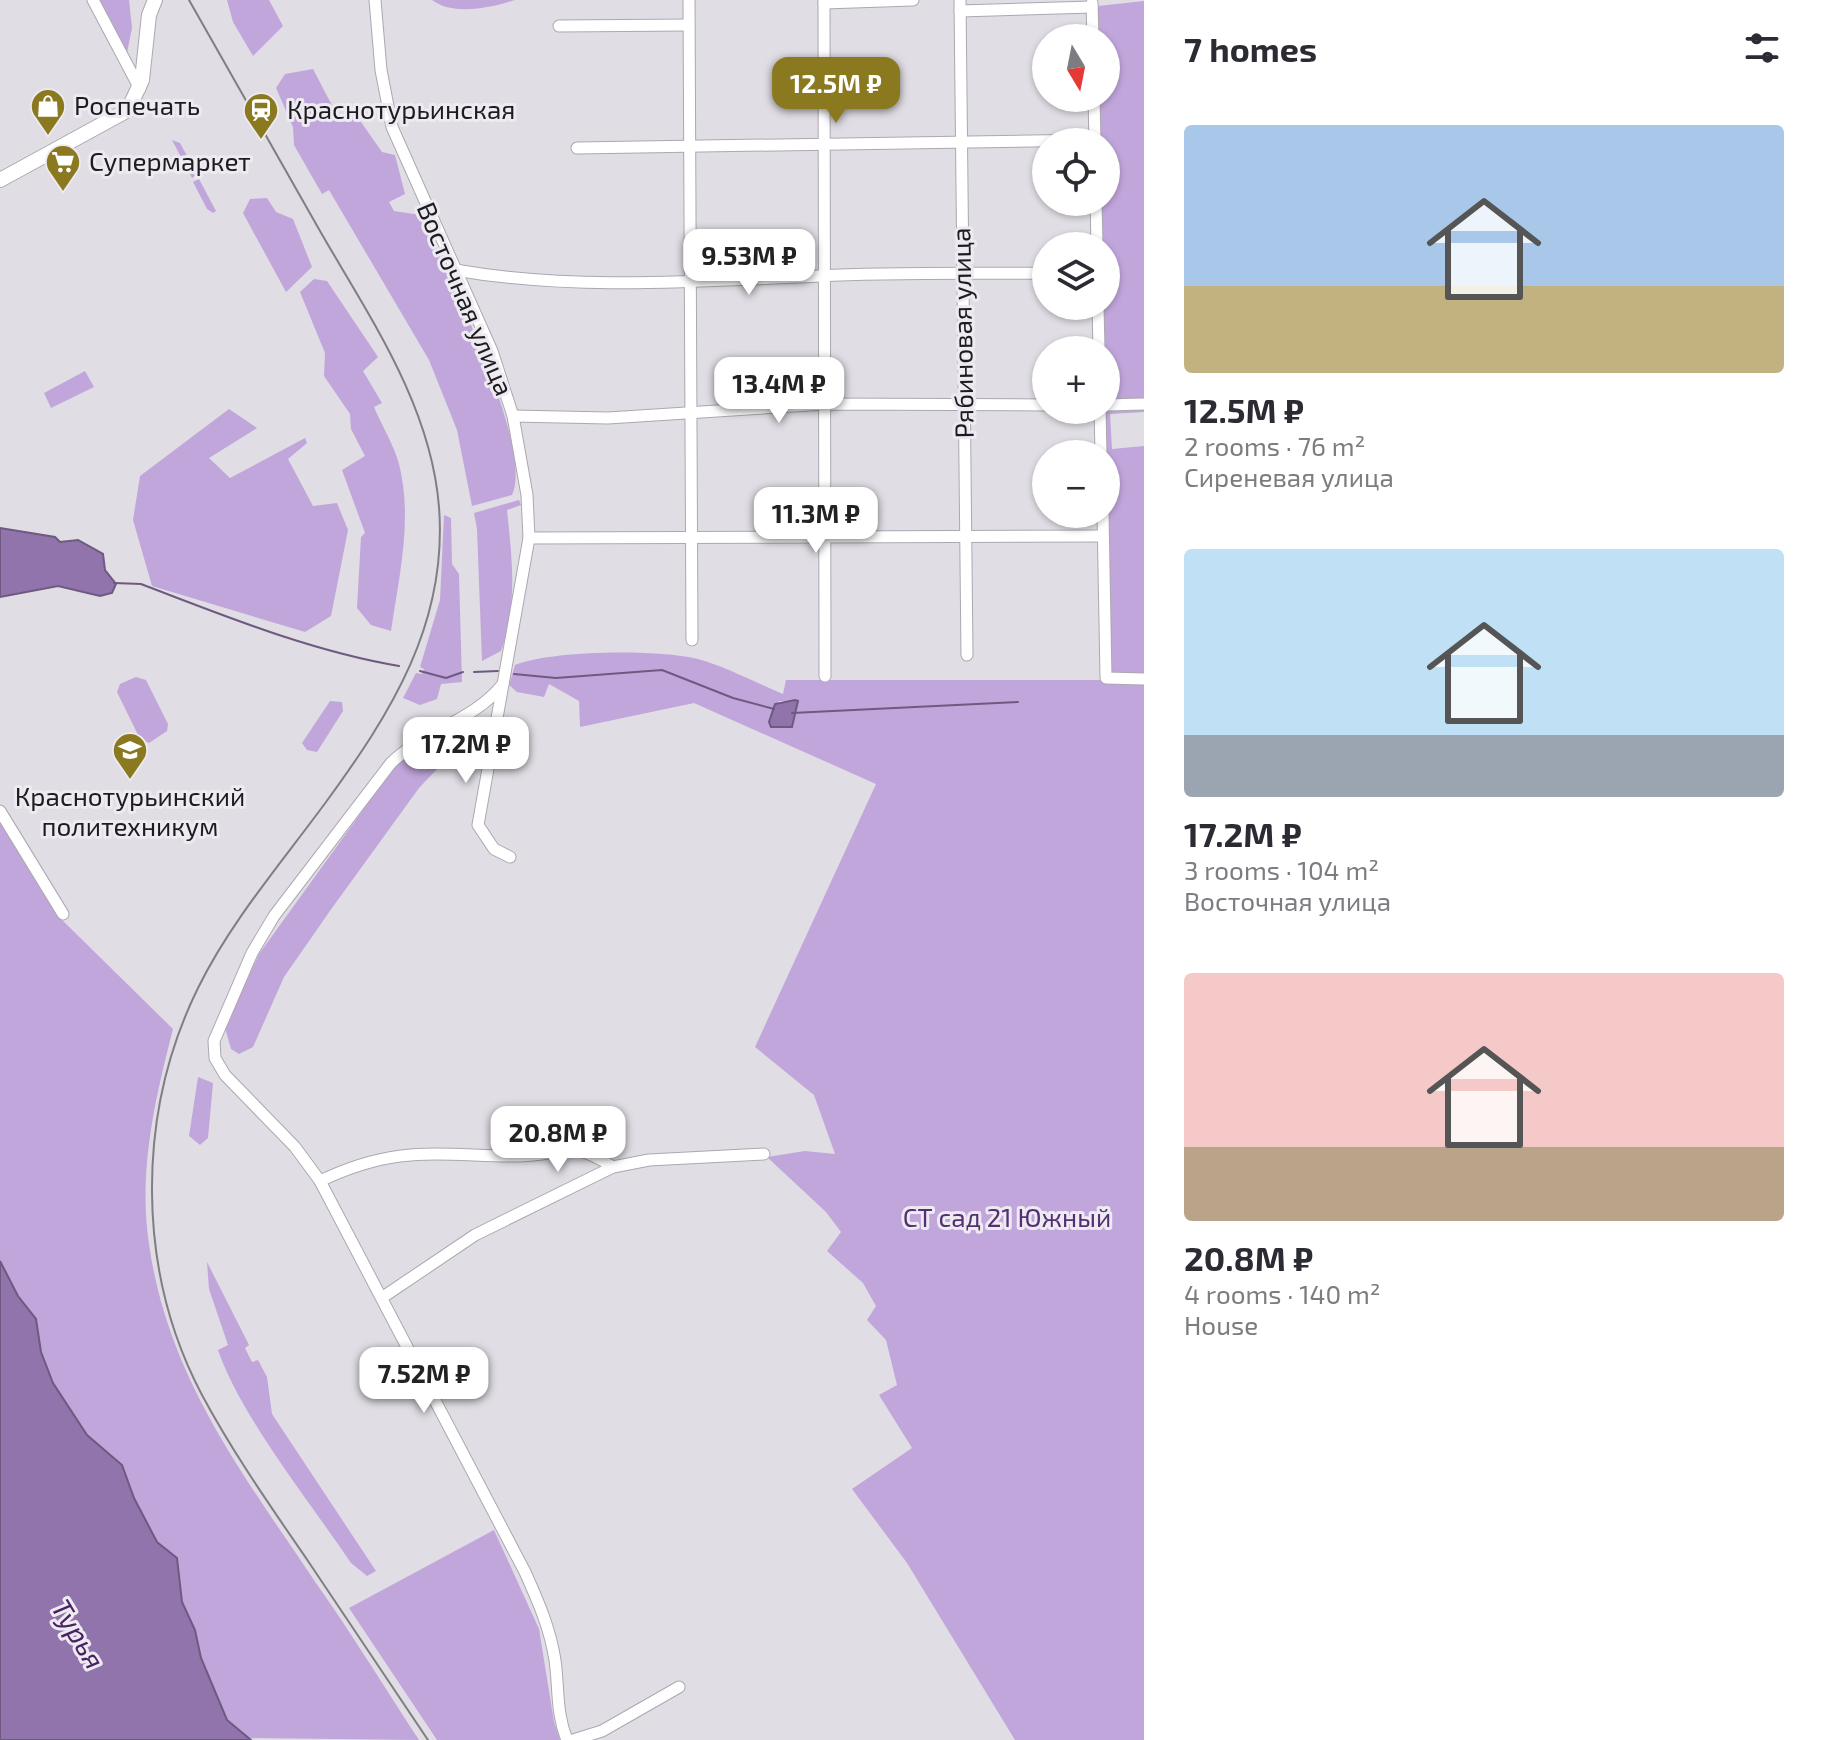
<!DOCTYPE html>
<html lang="en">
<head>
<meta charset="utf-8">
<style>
	body { margin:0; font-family:"Exo 2",sans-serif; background:#f7f7f7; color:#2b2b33; height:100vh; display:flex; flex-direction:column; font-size:30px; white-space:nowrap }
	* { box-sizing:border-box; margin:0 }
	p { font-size:26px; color:#7c7c81 }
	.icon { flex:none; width:44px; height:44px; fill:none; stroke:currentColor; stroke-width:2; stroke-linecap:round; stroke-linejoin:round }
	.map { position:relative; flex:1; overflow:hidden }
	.side { display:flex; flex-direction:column; background:#fff; width:680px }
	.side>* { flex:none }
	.needle { width:52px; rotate:170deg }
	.fabs { position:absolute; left:1032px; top:24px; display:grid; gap:16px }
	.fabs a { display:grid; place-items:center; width:88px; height:88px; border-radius:50%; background:#fff; box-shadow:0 2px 6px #0004; font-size:40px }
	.price { position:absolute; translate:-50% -68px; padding:0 18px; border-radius:16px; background:#fff; color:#222; font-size:26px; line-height:52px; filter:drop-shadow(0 2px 4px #0008) }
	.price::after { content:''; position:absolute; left:50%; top:48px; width:24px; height:18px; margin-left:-12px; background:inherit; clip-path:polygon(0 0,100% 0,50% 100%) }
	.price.on { background:#8a791e; color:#fff }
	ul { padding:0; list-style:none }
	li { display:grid; align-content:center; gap:16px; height:424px; padding:0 40px }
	li span { display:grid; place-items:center; height:248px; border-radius:8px; color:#555 }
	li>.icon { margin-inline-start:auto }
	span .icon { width:144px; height:144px; fill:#fffc; stroke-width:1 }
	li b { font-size:34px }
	h2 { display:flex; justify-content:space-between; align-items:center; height:96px; padding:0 40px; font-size:34px }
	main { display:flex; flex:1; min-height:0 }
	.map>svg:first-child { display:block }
	.green { fill:#c1a6dc; fill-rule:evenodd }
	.water { fill:#9074ab; stroke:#6e5a81; stroke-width:2 }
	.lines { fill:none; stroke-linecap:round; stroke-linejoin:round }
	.stream { stroke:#6e5a81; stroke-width:2 }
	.minor-casing { stroke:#aba8af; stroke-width:13 }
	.major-casing { stroke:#aba8af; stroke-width:16 }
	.minor { stroke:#fff; stroke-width:11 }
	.major { stroke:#fff; stroke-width:14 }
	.rail { stroke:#807e83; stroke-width:2 }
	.labels { text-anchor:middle; stroke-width:6; stroke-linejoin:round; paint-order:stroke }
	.poi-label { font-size:26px; fill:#1d1c1f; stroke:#edeaf1; text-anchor:start }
	.street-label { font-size:26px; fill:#1d1c1f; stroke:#edeaf1 }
	.park-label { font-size:26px; fill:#552f73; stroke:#edeaf1 }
	.water-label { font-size:28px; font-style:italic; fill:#482165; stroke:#edeaf1 }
</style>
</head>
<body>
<main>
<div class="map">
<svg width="1144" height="1740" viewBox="0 0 1144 1740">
	<rect width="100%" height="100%" fill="#e0dde4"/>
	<g class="green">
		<polygon points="99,0 129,0 132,28 127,53"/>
		<polygon points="227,0 269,0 283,26 253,56 233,22"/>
		<path d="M432,0H515C491,8 453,16 432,0Z"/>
		<path d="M1144,1V412L1110,414L1112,449L1144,446V1740H1015L907,1563L852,1489L912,1448L879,1395L897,1385L886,1340L867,1320L876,1306L863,1283L827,1251L841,1232L826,1212L767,1157L805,1151L835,1154L814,1095L755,1047L876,784L694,703L580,727L579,701L549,684L544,697L517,692L509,685L515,665C552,650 658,649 698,659C727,667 756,683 783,694L786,680H1101L1109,673L1103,410L1106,350H1102V306H1106V246H1101L1100,202H1106V142H1099L1098,98H1106V38H1097L1098,6ZM779,701H790L795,711L769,722Z"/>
		<path d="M313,69L337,115L361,122L382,152L395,155L405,194L389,202L394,211L421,215C444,265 535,448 512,495L472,506L457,430L429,360L329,190L322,194L294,145L293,127L276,88L285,74Z"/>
		<polygon points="172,140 180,143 197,174 192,178"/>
		<polygon points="199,179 216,211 213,213 207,209 193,182"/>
		<polygon points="267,198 276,212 293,219 312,267 286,292 243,213 250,199"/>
		<path d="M314,279L327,281L378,357L363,371L382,403L374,407C382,426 394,445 399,464C413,519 399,576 391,631L371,625L357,608L361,537L365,533L342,470L365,456L351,429L350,414L324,376L325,353L300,292Z"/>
		<polygon points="85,371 94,387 51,408 44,393"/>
		<polygon points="229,409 257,428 209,458 230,478 305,438 307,443 288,459 313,506 337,503 348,530 331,616 305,632 152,586 133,520 140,476"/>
		<path d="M519,500L521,505L507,510C512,558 518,605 501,651L482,661L477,529L474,513Z"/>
		<polygon points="444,515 451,518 452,564 459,574 462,682 441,684 437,699 420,705 403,698 416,673 422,674 424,669 420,667 440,600"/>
		<polygon points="136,677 146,680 168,724 167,731 149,743 140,739 117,692 120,684"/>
		<polygon points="330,701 342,702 343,711 317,752 307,750 302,743"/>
		<polygon points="451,734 457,737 458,747 419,788 332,908 284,977 253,1047 239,1054 231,1049 225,1028 259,954 400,759 425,742"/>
		<path d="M0,822L57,915L173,1029C155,1099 138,1172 149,1244C168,1378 243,1474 316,1583C352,1634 385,1688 419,1740L245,1738L227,1720L201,1658L195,1630L182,1602L177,1558L157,1542L134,1498L122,1465L87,1435L53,1383L41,1352L36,1319L18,1296L0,1261Z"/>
		<polygon points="198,1077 213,1083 208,1138 200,1145 189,1136"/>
		<path d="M207,1262L249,1345L245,1348L252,1362L258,1360L267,1377L272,1414L376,1571L367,1576L351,1563C310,1502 241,1417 218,1350L228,1345L209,1289Z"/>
		<polygon points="494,1530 539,1629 554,1722 560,1740 437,1740 349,1608"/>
	</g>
	<g class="water">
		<polygon points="0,528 55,537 60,542 78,540 103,554 105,570 116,584 112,593 100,596 58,586 0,597"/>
		<polygon points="795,700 798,701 792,727 771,727 769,722 775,704"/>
		<polygon points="0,1261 18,1296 36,1319 41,1352 53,1383 87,1435 122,1465 134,1498 157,1542 177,1558 182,1602 195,1630 201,1658 227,1720 251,1740 0,1740"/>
	</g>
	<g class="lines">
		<g class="stream">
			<path d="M114,583L141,584C225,616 310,651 399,666"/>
			<polyline points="420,671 446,678 463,672"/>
			<polyline points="474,672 498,671"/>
			<polyline points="514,674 556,678 662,670 733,698 774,709"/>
			<polyline points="792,713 1018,702"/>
		</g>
		<g class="minor-casing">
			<g id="minor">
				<polyline points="93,0 140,89"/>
				<polyline points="375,0 381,70 392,127 492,351 513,416 527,495 529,538 478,825 494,849 510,857"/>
				<polyline points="689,0 692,640"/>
				<polyline points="824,0 825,676"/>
				<polyline points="960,0 967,655"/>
				<polyline points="824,3 913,0"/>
				<polyline points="1092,3 1093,38"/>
				<polyline points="960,11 1092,7"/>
				<polyline points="559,26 689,25"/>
				<polyline points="1094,98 1095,142"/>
				<polyline points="577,148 1095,140"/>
				<polyline points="1096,202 1097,246"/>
				<path d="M455,270C576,291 699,281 820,276C895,272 971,274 1046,273"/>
				<polyline points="1098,306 1099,350"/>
				<polyline points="1106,405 1144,404"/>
				<polyline points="1100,410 1101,454"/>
				<polyline points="513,416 608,418 824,404 1046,405"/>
				<polyline points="1103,514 1106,678 1144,679"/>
				<polyline points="529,538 1103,536"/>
				<path d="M503,684C474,721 425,730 391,763L274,916L252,953L214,1041L215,1058L225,1075L295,1147L320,1181L525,1572C538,1601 550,1628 555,1660C559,1689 556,1713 567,1740"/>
				<polyline points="0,811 63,914"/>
				<path d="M320,1181C396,1145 434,1155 513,1156C563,1157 566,1136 613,1167"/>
				<polyline points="383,1297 475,1235 613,1167 649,1160 764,1154"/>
				<polyline points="573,1740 602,1731 679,1687"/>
			</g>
		</g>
		<g class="major-casing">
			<polyline id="major" points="0,180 128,110 142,80 149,15 155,0"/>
		</g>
		<use href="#minor" class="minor"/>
		<use href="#major" class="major"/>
		<path class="rail" d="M189,0C233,77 276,154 320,231C370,318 431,405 439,507C448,623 391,713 326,802C282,862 231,921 198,988C136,1114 136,1270 202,1395C233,1453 271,1507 308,1561C348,1620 388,1680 428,1740"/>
	</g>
	<defs>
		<g id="shop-pin" transform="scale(1.8)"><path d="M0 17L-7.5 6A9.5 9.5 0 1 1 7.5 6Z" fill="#8a791e" stroke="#edeaf1"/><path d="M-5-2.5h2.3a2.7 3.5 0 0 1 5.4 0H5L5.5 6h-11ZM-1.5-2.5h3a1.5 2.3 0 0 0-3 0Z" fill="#fff"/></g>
		<g id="station-pin" transform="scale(1.8)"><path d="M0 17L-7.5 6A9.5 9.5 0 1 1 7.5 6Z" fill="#8a791e" stroke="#edeaf1"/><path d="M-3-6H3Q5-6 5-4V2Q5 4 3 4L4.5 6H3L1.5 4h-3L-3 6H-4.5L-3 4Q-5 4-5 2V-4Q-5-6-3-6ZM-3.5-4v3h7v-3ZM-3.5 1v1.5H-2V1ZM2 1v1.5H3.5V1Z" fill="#fff"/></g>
		<g id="supermarket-pin" transform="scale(1.8)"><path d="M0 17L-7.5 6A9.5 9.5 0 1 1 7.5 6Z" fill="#8a791e" stroke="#edeaf1"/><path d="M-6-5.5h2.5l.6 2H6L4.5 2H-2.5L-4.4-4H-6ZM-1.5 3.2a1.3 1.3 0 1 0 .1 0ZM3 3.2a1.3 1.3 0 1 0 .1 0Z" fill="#fff"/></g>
		<g id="university-pin" transform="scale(1.8)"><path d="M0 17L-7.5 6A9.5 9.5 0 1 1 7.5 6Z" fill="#8a791e" stroke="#edeaf1"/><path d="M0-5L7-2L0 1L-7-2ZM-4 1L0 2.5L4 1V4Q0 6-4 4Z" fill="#fff"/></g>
	</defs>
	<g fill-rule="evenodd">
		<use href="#shop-pin" x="48" y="106"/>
		<use href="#station-pin" x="261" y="110"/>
		<use href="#supermarket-pin" x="63" y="162"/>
		<use href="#university-pin" x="130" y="750"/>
	</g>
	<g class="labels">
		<g class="poi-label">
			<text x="74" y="115">Роспечать</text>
			<text x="287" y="119">Краснотурьинская</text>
			<text x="89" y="171">Супермаркет</text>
			<text x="130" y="806" text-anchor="middle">Краснотурьинский<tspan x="130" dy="30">политехникум</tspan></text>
		</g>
		<g class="street-label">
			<text transform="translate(465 299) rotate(67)" y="9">Восточная улица</text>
			<text transform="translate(963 333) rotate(-91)" y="9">Рябиновая улица</text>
		</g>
		<g class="park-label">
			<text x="1007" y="1227">СТ сад 21 Южный</text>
		</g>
		<g class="water-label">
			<text transform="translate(78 1634) rotate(59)" y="10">Турья</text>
		</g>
	</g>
</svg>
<div class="fabs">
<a><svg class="needle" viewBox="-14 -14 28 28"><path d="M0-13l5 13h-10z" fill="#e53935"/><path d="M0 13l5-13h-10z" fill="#7c7c81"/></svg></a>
<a><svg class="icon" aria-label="locate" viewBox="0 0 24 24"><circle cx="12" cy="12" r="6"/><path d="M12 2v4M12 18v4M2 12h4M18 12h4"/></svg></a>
<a><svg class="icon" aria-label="layers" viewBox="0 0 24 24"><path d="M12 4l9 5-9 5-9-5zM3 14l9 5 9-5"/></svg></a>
<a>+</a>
<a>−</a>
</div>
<b class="price on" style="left:836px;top:125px">12.5M ₽</b>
<b class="price" style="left:749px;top:297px">9.53M ₽</b>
<b class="price" style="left:779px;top:425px">13.4M ₽</b>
<b class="price" style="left:816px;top:555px">11.3M ₽</b>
<b class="price" style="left:466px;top:785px">17.2M ₽</b>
<b class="price" style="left:558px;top:1174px">20.8M ₽</b>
<b class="price" style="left:424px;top:1415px">7.52M ₽</b>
</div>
<section class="side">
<h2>7 homes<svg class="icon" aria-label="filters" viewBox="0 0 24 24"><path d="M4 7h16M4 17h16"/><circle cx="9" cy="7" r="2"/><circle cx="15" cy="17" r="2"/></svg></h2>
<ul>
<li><span style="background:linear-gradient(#a9c7e8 65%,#c2b280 0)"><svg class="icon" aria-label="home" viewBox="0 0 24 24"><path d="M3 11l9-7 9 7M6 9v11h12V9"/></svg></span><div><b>12.5M ₽</b><p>2 rooms · 76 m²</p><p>Сиреневая улица</p></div></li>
<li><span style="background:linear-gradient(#bfe0f5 75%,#9aa5b1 0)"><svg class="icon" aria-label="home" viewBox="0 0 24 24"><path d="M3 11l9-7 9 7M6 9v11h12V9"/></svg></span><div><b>17.2M ₽</b><p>3 rooms · 104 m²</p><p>Восточная улица</p></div></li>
<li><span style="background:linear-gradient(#f6c9c9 70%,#b9a48a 0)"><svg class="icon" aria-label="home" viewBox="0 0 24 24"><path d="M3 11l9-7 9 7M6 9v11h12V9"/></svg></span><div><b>20.8M ₽</b><p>4 rooms · 140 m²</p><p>House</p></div></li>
</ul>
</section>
</main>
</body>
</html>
